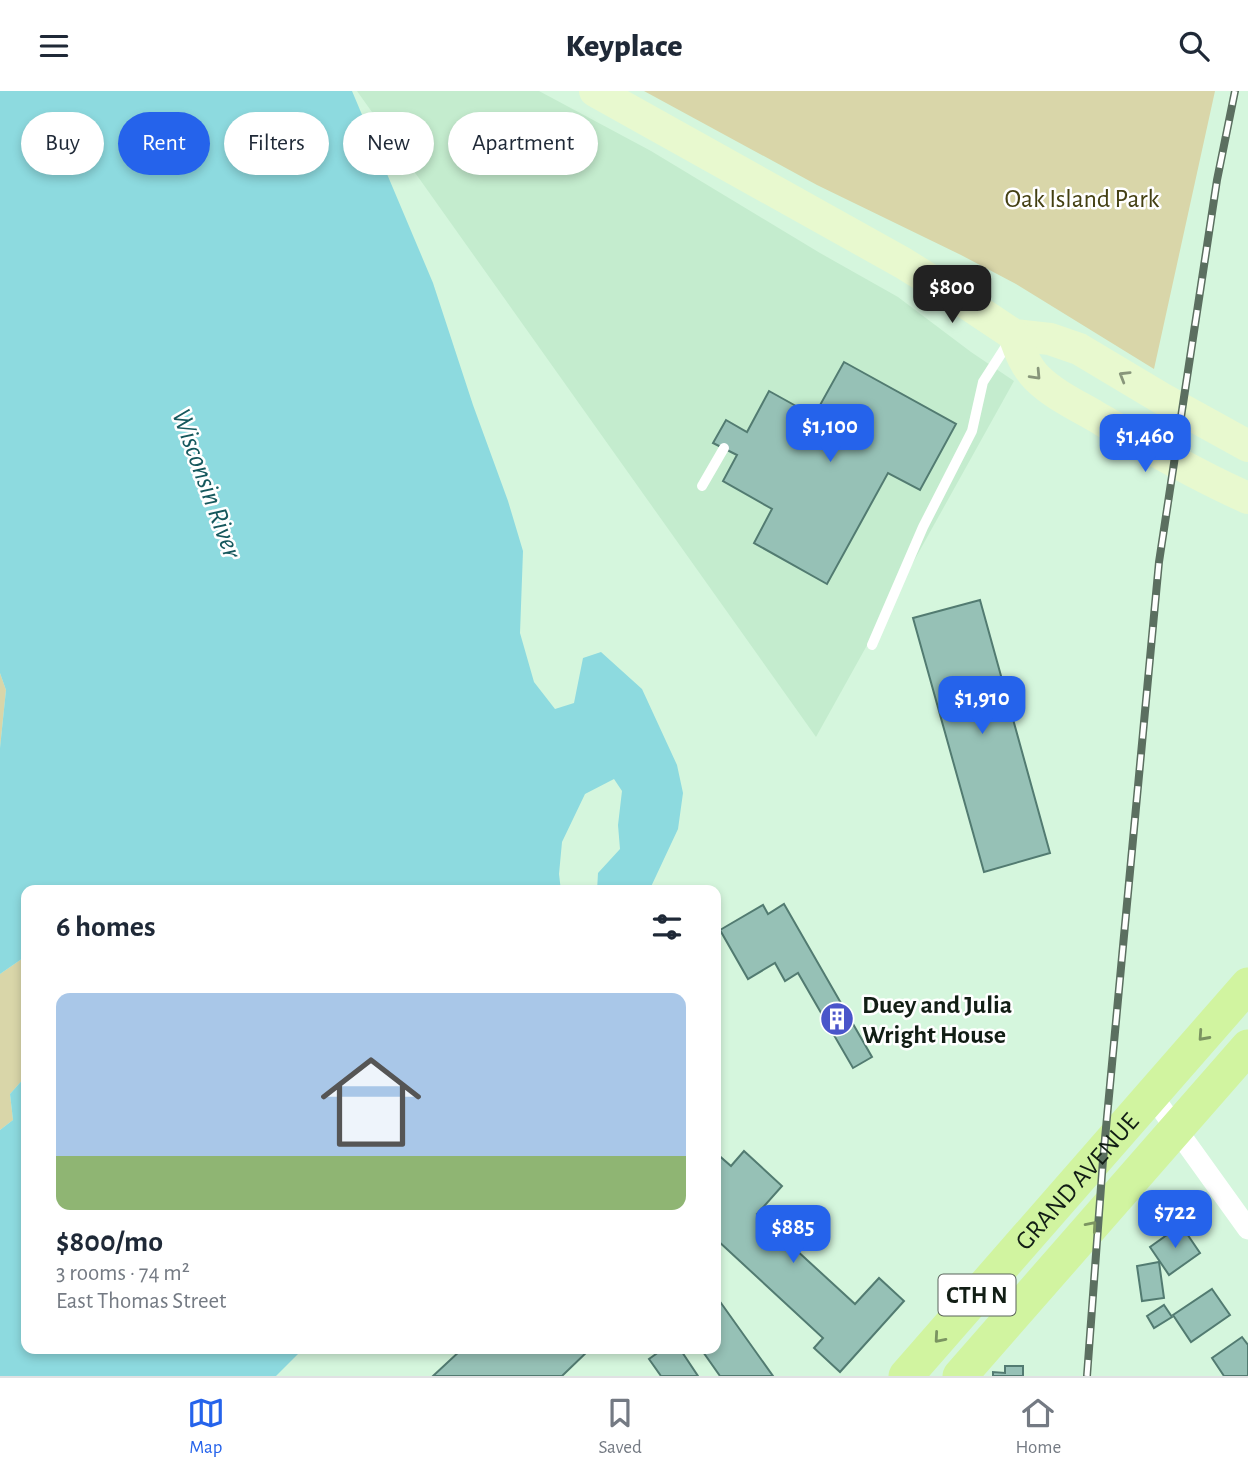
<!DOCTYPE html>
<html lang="en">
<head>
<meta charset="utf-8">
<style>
	body { margin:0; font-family:"Alegreya Sans",sans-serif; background:#f6f6f7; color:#1f2937; height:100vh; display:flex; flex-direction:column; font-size:26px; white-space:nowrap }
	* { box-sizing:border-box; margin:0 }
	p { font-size:23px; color:#747a83 }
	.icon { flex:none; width:38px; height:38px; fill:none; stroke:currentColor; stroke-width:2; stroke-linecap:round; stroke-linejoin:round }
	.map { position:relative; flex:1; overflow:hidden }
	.details { position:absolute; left:21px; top:794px; width:700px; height:469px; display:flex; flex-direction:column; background:#fff; border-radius:14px; box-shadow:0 4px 10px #0003 }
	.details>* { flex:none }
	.guide { position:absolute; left:21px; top:21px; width:700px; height:63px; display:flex; gap:14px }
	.price { position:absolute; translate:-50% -60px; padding:0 16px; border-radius:14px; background:#2563eb; color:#fff; font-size:23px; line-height:46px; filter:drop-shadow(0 2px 4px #0008) }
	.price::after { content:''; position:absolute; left:50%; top:42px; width:21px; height:16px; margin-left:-10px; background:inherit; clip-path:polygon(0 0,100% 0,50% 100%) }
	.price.selected { background:#222; color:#fff }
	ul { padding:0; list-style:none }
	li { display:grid; align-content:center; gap:14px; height:371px; padding:0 35px }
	li span { display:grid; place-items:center; height:217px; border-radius:14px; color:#555 }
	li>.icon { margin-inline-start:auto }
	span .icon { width:126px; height:126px; fill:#fffc; stroke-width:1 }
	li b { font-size:30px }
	h2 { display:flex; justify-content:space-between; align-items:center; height:84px; padding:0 35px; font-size:30px }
	.pill { padding:0 24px; border-radius:32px; background:#fff; box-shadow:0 4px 10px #0003; font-size:24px; line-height:63px }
	.pill.selected { background:#2563eb; color:#fff }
	header { display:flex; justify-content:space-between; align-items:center; height:91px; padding:0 35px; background:#fff; font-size:32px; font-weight:800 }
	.tabs { display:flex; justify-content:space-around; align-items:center; height:98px; border-top:2px solid #e0e1e3; background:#fff; font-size:19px; color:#747a83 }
	.tabs a { display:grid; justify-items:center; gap:4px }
	.tabs .selected { color:#2563eb }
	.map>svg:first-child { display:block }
	.built { fill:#c4ecce }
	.green { fill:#d9d6a9 }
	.water { fill:#8ddadf }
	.building { fill:#96c1b6; stroke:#527b71; stroke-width:2 }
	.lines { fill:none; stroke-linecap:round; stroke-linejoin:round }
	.service { stroke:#fff; stroke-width:10 }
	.minor { stroke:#fff; stroke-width:21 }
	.secondary { stroke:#e8f9cf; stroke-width:32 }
	.primary { stroke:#d1f4a0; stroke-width:35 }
	.rail-casing { stroke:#5b6f60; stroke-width:8 }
	.rail { stroke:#fff; stroke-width:5; stroke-dasharray:16; stroke-linecap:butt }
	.oneway { stroke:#88967b }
	.oneway2 { stroke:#7b9461 }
	.labels { text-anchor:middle; stroke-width:5; stroke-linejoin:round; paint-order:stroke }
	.shield { fill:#fff; stroke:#59625b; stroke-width:2 }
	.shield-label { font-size:24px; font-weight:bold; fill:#121e15 }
	.park-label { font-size:26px; fill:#444013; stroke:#fff }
	.poi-label { font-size:26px; font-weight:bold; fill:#121e15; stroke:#fff; text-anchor:start }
	.street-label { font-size:26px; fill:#121e15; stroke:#fff }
	.water-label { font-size:28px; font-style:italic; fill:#15575c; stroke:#fff }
</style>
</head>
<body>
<header><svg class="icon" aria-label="menu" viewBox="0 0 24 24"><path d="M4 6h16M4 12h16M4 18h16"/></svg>Keyplace<svg class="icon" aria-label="search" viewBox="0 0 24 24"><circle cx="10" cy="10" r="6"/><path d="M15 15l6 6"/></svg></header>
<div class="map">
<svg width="1248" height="1285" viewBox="0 0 1248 1285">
	<rect width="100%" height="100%" fill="#d5f6dd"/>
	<polygon class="built" points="357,0 539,0 651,60 820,162 898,206 971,261 1014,290 816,646"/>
	<g class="green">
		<polygon points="644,0 1215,0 1154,278 1016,193 961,164 817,94"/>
		<polygon points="0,582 6,599 0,657"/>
		<polygon points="26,865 26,985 10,1003 13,1029 0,1039 0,883"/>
	</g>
	<g class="water">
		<polygon points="0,0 352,0 433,192 473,314 508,410 523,460 520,542 534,591 555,618 574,612 583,567 601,561 642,598 677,674 683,702 678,738 649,800 597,800 598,782 620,758 618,734 622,700 614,688 585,703 562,751 559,783 561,800 26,800 26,865 0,883 0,657 6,599 0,582"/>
		<polygon points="26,985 26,1258 303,1258 276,1285 0,1285 0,1039 13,1029 10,1003"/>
	</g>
	<g class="building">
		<polygon points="844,271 956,333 920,399 888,382 827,493 754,452 772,418 723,390 737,364 713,352 726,329 747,341 769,300 814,325"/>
		<polygon points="980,509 1050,762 984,781 913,527"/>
		<polygon points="784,813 872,966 853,977 798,882 785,890 775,872 748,888 720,839 763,814 768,823"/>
		<polygon points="744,1060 782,1095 757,1123 855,1213 879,1187 904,1210 840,1281 814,1257 823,1247 716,1148 716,1062 731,1075"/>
		<polygon points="1181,1134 1200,1162 1169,1184 1150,1156"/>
		<polygon points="1159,1171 1164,1207 1142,1210 1137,1175"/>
		<polygon points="1212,1198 1230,1224 1191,1251 1173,1224"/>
		<polygon points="716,1205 773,1285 720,1285 701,1258 716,1258"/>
		<polygon points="1164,1214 1172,1226 1154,1237 1147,1225"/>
		<polygon points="1242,1246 1248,1254 1248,1285 1224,1285 1212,1267"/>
		<polygon points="462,1258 590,1258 562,1285 433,1285"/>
		<polygon points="663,1258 680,1258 698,1285 661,1285 649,1268"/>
		<polygon points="1005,1275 1023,1275 1023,1285 993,1285 993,1281 1005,1282"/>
	</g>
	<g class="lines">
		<g class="service">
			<polyline points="702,395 724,357"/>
			<polyline points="872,554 923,436 972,340 983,291 1010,249"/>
		</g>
		<polyline class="minor" points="1151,1003 1248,1138"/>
		<g class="secondary">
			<polyline points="595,0 903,172 951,202 1014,244 1050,248 1079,258 1161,307 1248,355"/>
			<path d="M1014,244C1019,259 1025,275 1037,287C1053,303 1076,314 1095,325C1145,354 1196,384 1248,407"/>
		</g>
		<g class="primary">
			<path id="s1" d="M906,1285L1248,894"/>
			<polyline points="960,1285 1248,956"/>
		</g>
		<g class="rail-casing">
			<polyline id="rail" points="1087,1285 1103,1069 1159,471 1217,89 1235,0"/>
		</g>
		<use href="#rail" class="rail"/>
	</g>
	<defs><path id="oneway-chevron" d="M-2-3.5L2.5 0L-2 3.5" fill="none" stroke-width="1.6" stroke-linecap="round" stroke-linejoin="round" transform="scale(1.75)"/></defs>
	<g class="oneway">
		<use href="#oneway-chevron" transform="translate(1036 284) rotate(47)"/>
		<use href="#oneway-chevron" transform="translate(1124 285) rotate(-149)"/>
	</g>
	<g class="oneway2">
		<use href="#oneway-chevron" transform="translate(1203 945) rotate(132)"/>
		<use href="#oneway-chevron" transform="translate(1092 1135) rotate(-49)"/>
		<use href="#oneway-chevron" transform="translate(939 1247) rotate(131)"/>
	</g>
	<defs>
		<g id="building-disc" transform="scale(1.75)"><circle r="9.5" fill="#4a55ca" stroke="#fff"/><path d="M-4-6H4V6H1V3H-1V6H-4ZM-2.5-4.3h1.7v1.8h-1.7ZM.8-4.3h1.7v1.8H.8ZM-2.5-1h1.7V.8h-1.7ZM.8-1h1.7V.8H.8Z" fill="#fff"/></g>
	</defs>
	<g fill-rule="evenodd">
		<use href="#building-disc" x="837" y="928"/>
	</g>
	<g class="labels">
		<rect class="shield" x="938.5" y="1183.5" width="77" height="41" rx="5"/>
		<g class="shield-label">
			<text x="977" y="1212">CTH N</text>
		</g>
		<g class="park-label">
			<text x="1082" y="116">Oak Island Park</text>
		</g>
		<g class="poi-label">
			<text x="862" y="922">Duey and Julia<tspan x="862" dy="30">Wright House</tspan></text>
		</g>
		<g class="street-label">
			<text dy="9" stroke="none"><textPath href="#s1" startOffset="259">GRAND AVENUE</textPath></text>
		</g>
		<g class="water-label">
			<text transform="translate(208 392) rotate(70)" y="10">Wisconsin River</text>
		</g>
	</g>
</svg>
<b class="price selected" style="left:952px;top:234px">$800</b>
<b class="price" style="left:830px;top:373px">$1,100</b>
<b class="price" style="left:1145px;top:383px">$1,460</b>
<b class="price" style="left:982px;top:645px">$1,910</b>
<b class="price" style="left:1175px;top:1159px">$722</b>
<b class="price" style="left:793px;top:1174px">$885</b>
<div class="guide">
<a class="pill">Buy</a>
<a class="pill selected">Rent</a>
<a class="pill">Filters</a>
<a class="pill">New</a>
<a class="pill">Apartment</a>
</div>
<section class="details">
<h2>6 homes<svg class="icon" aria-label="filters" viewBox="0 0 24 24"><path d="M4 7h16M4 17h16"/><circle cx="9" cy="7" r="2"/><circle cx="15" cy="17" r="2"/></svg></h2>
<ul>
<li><span style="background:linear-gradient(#a9c7e8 75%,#8fb573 0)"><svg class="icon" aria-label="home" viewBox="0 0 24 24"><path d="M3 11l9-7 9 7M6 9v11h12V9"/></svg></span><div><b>$800/mo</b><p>3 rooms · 74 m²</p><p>East Thomas Street</p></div></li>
</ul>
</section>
</div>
<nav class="tabs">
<a class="selected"><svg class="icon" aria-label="map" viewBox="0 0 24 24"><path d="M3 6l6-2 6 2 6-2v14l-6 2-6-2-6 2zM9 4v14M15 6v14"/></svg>Map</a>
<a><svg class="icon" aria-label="saved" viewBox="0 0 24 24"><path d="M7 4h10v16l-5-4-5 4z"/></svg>Saved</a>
<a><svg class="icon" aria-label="home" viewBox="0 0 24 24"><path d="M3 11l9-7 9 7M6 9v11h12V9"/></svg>Home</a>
</nav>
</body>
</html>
